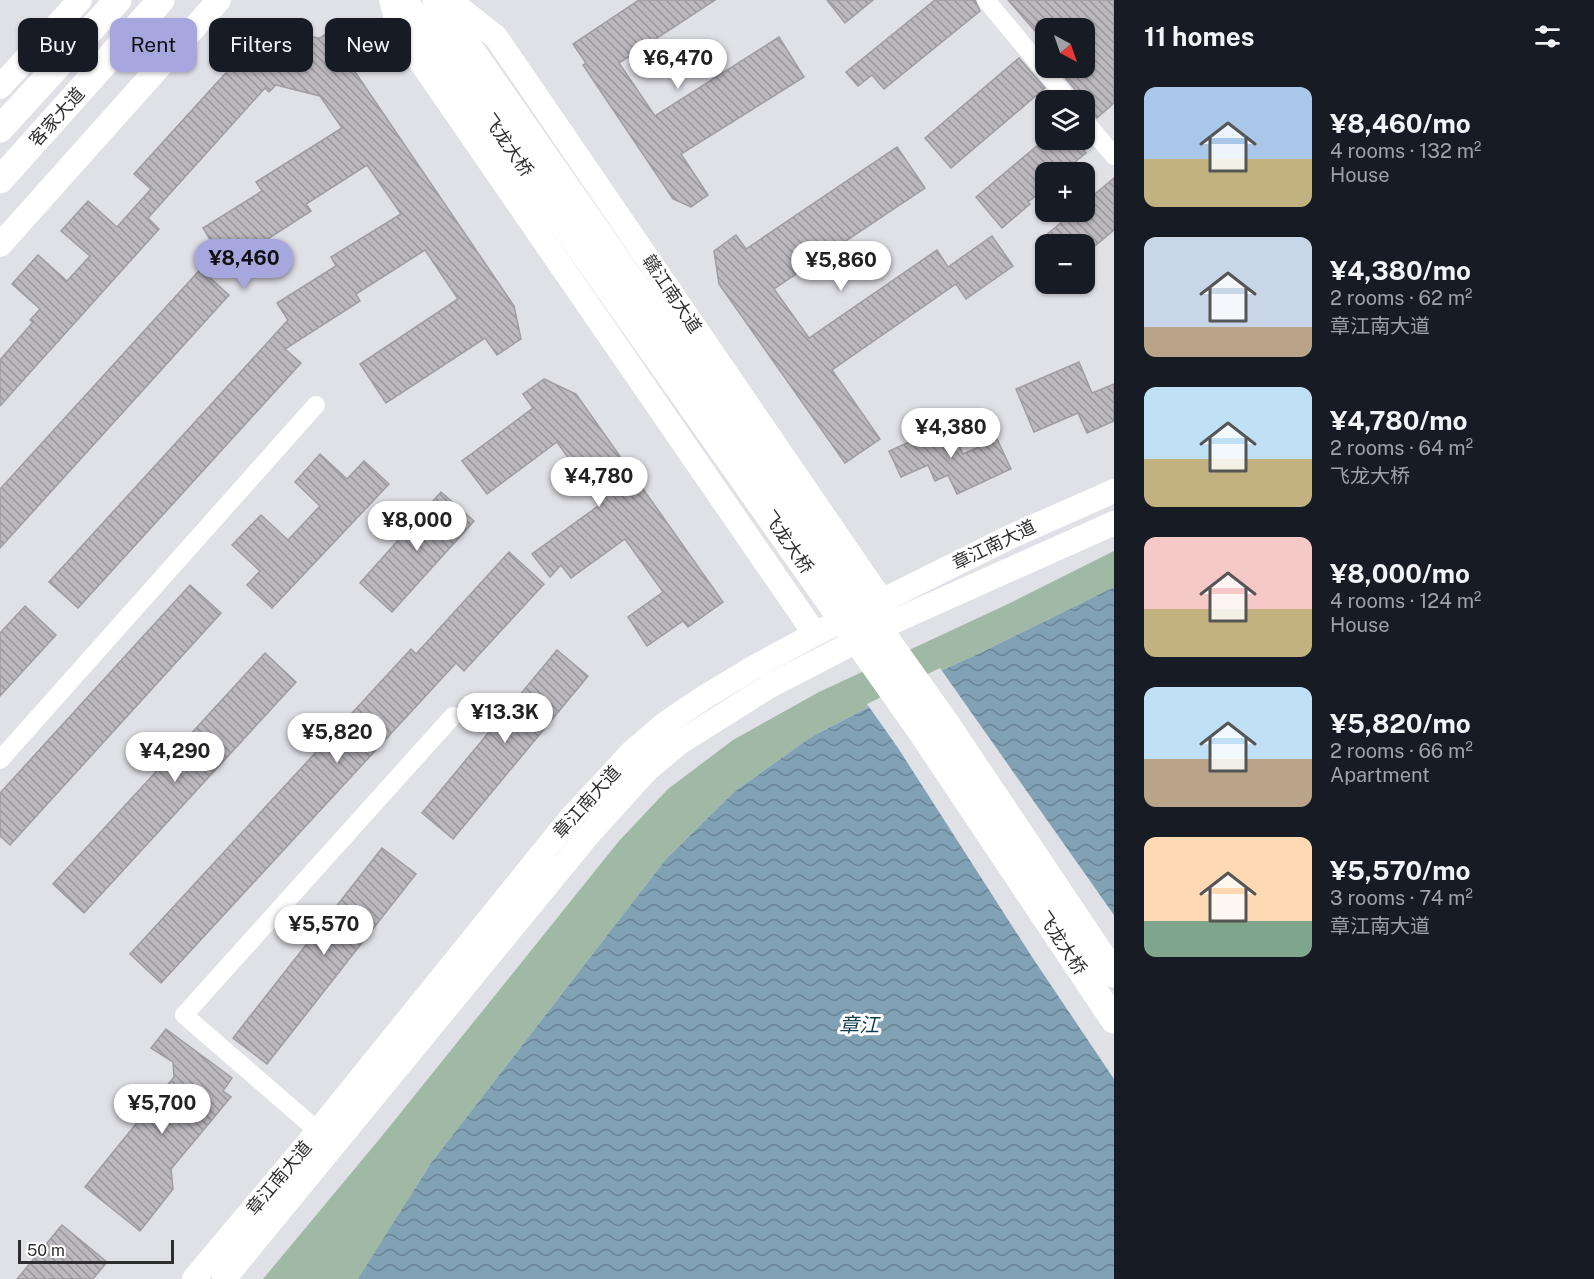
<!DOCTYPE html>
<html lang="en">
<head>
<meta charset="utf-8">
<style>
	body { margin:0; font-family:"Public Sans","Noto Sans SC",sans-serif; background:#242831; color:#f1f3f6; height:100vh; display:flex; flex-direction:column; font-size:22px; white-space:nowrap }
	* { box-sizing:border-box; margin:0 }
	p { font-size:20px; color:#9ea1a6 }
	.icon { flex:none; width:33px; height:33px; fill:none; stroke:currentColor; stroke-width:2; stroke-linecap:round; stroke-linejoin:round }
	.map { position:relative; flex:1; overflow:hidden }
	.drawer { display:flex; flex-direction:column; background:#171b24; width:480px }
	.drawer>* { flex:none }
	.guide { position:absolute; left:18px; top:18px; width:570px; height:54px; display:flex; gap:12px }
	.needle { width:39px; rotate:140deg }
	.tools { position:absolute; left:1035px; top:18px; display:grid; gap:12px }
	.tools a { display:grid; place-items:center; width:60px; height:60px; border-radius:12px; background:#171b24; box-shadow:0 2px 4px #0004; font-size:30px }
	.scale { position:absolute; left:18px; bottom:15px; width:156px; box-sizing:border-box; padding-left:6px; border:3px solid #2e2e30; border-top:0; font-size:16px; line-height:21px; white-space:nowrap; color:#2e2e30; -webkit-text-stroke:4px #fff; paint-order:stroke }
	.price { position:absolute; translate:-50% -51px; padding:0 14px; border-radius:21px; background:#fff; color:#222; font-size:20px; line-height:39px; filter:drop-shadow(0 2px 3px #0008) }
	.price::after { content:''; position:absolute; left:50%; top:36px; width:18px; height:14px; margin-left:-9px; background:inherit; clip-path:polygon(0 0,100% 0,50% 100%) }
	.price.current { background:#a5a7de; color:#111 }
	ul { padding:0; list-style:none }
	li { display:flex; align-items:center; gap:18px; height:150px; padding:0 30px }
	li span { display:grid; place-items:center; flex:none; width:168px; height:120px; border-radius:12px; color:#555 }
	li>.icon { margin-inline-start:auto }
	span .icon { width:72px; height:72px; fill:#fffc; stroke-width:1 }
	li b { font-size:26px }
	h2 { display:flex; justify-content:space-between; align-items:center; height:72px; padding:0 30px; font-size:26px }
	.pill { padding:0 21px; border-radius:12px; background:#171b24; box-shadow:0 2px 4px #0004; font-size:21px; line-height:54px }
	.pill.current { background:#a5a7de; color:#111 }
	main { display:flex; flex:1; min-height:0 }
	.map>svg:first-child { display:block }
	.park { fill:#a0b9a4 }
	.water { fill:url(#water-waves) }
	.pier { fill:#e0e0e7 }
	.building { fill:url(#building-back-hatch); stroke:#9f9ca2; stroke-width:1.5 }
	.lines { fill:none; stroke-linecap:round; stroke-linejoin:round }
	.street { stroke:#fff; stroke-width:18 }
	.secondary { stroke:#fff; stroke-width:24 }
	.primary { stroke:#fff; stroke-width:27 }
	.labels { text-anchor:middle; stroke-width:6; stroke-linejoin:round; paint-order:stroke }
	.street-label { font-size:18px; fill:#2e2e30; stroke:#fff }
	.water-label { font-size:20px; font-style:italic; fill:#0d3c51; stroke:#fff }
</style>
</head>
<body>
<main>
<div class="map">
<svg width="1114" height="1279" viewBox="0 0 1114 1279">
	<defs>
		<pattern id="water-waves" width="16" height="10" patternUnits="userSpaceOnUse" patternTransform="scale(1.5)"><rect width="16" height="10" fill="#81a2b4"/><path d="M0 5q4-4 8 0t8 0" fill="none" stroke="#6a8493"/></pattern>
		<pattern id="building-back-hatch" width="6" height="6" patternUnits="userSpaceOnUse" patternTransform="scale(1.5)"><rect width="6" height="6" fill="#bbb8be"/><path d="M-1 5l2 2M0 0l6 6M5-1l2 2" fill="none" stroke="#98969b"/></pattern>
	</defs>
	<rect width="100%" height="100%" fill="#e0e0e7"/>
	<polygon class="park" points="1114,551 1114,587 980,653 923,679 811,737 735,791 666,859 431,1163 361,1276 358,1279 263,1279 382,1136 619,841 668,789 733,740 819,692 1008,604"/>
	<polygon class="water" points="1114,587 1114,1279 358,1279 431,1163 666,859 735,791 811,737 923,679 980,653"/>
	<polygon class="pier" points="940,668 1114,915 1114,1079 1032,957 898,748 867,704"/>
	<g class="building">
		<polygon points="639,0 715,0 619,63 655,116 779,37 804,77 681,154 708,195 691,207 673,199 583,65 586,63 573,44"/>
		<polygon points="827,0 873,0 845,23"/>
		<polygon points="935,0 975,0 980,11 884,89 872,75 858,86 846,72"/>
		<polygon points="1008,0 1114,0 1114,103 1097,118 1092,112 1084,109 1084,100 1080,100 1078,93 1057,68 1084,68 1084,28 1046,28 1046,54 1037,43 1042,39"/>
		<polygon points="274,23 285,33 320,38 328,32 514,306 521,339 497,355 485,338 386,403 360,364 458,299 425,250 356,294 360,301 285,349 301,363 78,608 49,582 288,320 277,303 336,266 331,257 401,214 367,165 306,204 311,211 209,277 229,295 0,548 0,489 217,251 203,228 262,191 256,182 342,128 320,96 276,85 269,92 265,88 148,218 159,229 0,406 0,360 33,322 30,320 40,309 12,284 38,255 67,281 90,256 61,231 88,201 117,227 151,189 134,174 243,54"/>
		<polygon points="1019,58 1045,88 951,168 925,138"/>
		<polygon points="1044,140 1074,140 1086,153 1063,172 1046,172 1046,188 1028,202 1030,204 1002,228 976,197"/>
		<polygon points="897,147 925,188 774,289 809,338 937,250 948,267 992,236 1013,266 966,299 956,284 832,370 880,439 845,463 719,284 714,251 736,235 746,249"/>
		<polygon points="1114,178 1114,230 1084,255 1084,244 1053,244 1046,235 1074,212 1084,212 1084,203"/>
		<polygon points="1079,362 1092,393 1114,384 1114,421 1087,433 1078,413 1034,432 1016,389"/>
		<polygon points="544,379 576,394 723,602 688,627 683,621 647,646 628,617 663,592 625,539 571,578 561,565 550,577 532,554 601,504 557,442 487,494 462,461 533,408 523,394"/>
		<polygon points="949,424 963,454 997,439 1011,469 957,494 948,475 935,481 928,465 901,477 889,451"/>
		<polygon points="320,454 347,479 364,461 389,484 272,608 247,585 260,571 232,545 261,515 288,540 320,506 295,482"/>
		<polygon points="441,492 474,521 392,612 360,583"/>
		<polygon points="509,552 544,584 464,671 456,663 161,983 130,954 411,649 416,654"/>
		<polygon points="190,585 221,613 10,845 0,836 0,793"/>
		<polygon points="25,606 56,635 0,696 0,633"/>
		<polygon points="557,650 588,676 453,839 422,813"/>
		<polygon points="265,653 296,682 84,913 53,884"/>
		<polygon points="382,848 416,874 267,1064 233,1038"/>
		<polygon points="166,1029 232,1078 223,1091 231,1097 171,1169 173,1189 140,1231 85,1187 174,1077 173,1062 151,1048"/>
		<polygon points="62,1225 107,1262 93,1279 17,1279"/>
	</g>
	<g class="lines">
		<g class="street">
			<polyline points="986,0 1069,100"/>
			<polyline points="1084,120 1114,156"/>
			<polyline points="0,760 316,405"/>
			<polyline points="318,1131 184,1015 453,716"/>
		</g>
		<g class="secondary">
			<polyline points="391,0 400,32 815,634"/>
			<polyline points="449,0 496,37 882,601"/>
			<polyline points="0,87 80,0"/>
			<polyline points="0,245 219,0"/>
			<polyline points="194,1279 318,1131 569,820 632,752 666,723 703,698 751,669 815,634 1010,537 1114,491"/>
			<polyline points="224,1279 589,834 647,770 679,743 768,687 895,621 1114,523"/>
		</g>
		<g class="primary">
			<polyline points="403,0 454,69 922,733 1114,1020"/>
			<polyline points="436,0 659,320 943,719 1114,974"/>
			<polyline points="0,129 118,0"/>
			<polyline points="0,180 161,0"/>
		</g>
	</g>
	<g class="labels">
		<g class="street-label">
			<text transform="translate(57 117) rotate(-48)" y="6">客家大道</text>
			<text transform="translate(508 145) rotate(55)" y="6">飞龙大桥</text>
			<text transform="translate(672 294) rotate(56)" y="6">赣江南大道</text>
			<text transform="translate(788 542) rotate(55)" y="6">飞龙大桥</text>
			<text transform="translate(994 545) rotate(-26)" y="6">章江南大道</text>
			<text transform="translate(587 802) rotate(-48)" y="6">章江南大道</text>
			<text transform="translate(1062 943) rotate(56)" y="6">飞龙大桥</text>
			<text transform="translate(279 1178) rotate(-50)" y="6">章江南大道</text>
		</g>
		<g class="water-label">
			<text x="859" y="1032">章江</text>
		</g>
	</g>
</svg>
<div class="tools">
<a><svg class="needle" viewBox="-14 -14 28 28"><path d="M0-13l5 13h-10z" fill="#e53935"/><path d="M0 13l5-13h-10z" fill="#9ea1a6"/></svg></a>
<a><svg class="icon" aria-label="layers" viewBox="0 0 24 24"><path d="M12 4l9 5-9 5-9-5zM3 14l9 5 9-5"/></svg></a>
<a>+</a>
<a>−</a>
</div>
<div class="scale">50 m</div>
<b class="price" style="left:678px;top:90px">¥6,470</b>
<b class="price current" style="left:244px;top:290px">¥8,460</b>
<b class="price" style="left:841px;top:292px">¥5,860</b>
<b class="price" style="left:951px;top:459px">¥4,380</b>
<b class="price" style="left:599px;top:508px">¥4,780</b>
<b class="price" style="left:417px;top:552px">¥8,000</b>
<b class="price" style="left:505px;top:744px">¥13.3K</b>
<b class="price" style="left:337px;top:764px">¥5,820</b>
<b class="price" style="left:175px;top:783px">¥4,290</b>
<b class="price" style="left:324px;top:956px">¥5,570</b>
<b class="price" style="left:162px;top:1135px">¥5,700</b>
<div class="guide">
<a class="pill">Buy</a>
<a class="pill current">Rent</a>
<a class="pill">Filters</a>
<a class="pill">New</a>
</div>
</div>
<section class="drawer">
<h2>11 homes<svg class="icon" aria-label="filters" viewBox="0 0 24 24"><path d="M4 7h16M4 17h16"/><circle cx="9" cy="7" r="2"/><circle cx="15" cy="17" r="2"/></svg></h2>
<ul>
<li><span style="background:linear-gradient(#a9c7e8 60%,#c2b280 0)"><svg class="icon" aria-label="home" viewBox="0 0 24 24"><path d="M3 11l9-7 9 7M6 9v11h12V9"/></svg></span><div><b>¥8,460/mo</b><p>4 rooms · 132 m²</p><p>House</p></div></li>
<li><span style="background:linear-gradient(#c9d6e8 75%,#b9a48a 0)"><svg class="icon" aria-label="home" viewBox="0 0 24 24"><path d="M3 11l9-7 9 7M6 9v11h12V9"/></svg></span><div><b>¥4,380/mo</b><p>2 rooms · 62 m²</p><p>章江南大道</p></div></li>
<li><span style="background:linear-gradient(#bfe0f5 60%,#c2b280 0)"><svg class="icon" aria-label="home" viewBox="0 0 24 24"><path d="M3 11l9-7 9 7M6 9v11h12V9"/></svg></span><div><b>¥4,780/mo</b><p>2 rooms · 64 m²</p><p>飞龙大桥</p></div></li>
<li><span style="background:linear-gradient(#f6c9c9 60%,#c2b280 0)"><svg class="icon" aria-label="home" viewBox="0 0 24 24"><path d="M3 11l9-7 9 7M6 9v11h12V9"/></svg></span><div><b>¥8,000/mo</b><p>4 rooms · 124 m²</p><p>House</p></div></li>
<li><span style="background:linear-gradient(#bfe0f5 60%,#b9a48a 0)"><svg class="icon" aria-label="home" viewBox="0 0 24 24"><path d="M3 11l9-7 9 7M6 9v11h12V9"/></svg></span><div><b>¥5,820/mo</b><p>2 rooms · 66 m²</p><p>Apartment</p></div></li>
<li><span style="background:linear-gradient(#ffd9b3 70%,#7fa58c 0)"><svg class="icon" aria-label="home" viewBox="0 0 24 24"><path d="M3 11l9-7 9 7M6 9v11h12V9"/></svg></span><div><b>¥5,570/mo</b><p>3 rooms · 74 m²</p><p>章江南大道</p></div></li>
</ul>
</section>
</main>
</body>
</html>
